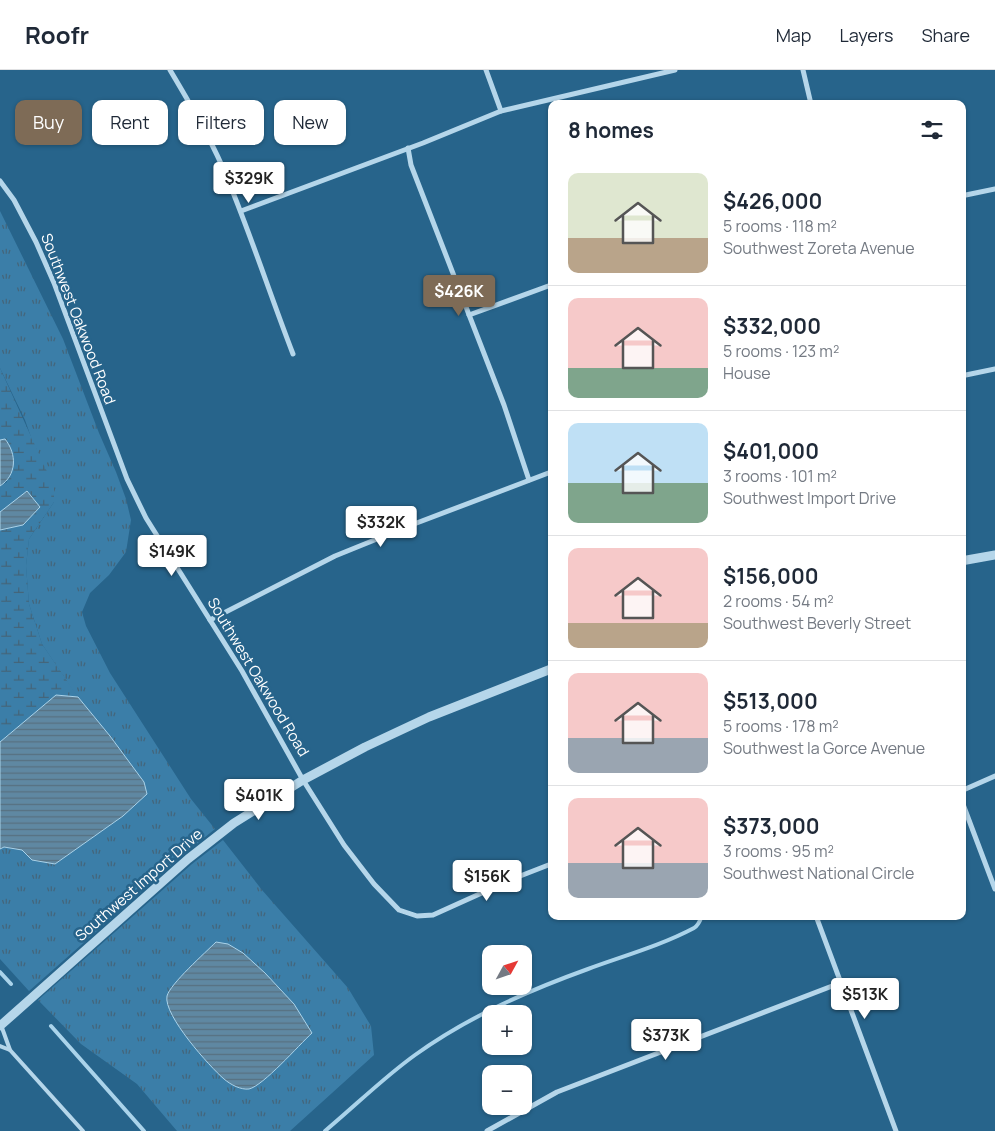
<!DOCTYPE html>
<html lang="en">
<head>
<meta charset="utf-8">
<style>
	body { margin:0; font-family:Manrope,sans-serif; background:#f2f2f3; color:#1f2937; height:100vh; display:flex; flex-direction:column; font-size:19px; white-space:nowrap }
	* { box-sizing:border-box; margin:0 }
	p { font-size:16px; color:#747a83 }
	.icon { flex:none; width:28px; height:28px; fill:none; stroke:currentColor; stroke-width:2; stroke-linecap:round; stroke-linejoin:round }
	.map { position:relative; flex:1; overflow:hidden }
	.panel { position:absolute; left:548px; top:30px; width:418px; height:820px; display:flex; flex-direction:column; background:#fff; border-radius:10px; box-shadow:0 1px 4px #0004 }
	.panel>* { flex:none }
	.banner { position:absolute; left:15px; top:30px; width:458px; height:45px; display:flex; gap:10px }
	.needle { width:32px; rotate:50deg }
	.tools { position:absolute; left:482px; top:875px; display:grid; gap:10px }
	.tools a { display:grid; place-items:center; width:50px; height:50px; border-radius:10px; background:#fff; box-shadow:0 1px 4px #0004; font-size:25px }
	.price { position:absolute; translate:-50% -42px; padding:0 11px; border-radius:5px; background:#fff; color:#222; font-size:16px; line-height:32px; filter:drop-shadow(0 1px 2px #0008) }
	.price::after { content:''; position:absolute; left:50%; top:30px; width:15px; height:11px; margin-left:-8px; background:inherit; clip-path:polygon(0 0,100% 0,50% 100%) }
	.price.active { background:#7e6b56; color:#fff }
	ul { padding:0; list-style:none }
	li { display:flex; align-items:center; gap:15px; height:125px; padding:0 20px }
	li+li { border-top:1px solid #e0e1e3 }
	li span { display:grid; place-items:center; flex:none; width:140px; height:100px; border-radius:10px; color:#555 }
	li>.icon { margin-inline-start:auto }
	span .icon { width:60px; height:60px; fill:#fffc; stroke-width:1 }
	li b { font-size:21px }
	h2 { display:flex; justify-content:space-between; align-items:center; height:60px; padding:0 20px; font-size:21px }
	.pill { padding:0 18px; border-radius:10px; background:#fff; box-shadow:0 1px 4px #0004; font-size:18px; line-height:45px }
	.pill.active { background:#7e6b56; color:#fff }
	header { display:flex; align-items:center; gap:30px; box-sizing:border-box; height:70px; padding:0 25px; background:#fff; border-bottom:1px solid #e0e1e3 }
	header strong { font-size:24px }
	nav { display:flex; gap:28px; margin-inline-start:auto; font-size:18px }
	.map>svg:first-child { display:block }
	.grass { fill:url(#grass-tufts) }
	.wetland { fill:url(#wetland-marsh) }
	.water { fill:url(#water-rules); stroke:#aad3ea }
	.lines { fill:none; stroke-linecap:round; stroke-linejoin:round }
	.stream { stroke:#aad3ea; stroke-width:4 }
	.service { stroke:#b5d6ea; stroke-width:4 }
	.minor { stroke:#b5d6ea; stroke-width:5 }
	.tertiary { stroke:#b5d6ea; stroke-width:9 }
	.labels { text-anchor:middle; stroke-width:5; stroke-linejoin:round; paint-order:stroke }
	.street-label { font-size:15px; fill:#fff; stroke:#27648b }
</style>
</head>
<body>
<header>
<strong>Roofr</strong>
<nav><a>Map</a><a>Layers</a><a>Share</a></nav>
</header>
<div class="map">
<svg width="995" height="1061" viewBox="0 0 995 1061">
	<defs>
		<pattern id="grass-tufts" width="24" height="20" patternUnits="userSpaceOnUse" patternTransform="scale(1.25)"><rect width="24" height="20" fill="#3b7ea8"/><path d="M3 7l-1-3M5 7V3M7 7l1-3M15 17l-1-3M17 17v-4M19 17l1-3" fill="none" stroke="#44657a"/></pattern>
		<pattern id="wetland-marsh" width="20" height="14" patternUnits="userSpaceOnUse" patternTransform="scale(1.25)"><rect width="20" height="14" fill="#3b7ea8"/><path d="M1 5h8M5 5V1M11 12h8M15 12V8" fill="none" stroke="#44657a"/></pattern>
		<pattern id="water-rules" width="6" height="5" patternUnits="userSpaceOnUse" patternTransform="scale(1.25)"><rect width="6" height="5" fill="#5f88a2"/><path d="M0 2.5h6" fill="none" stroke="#577080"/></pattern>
	</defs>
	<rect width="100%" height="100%" fill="#27648b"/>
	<g class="grass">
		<polygon points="0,141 63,269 99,363 116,402 126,429 131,450 126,482 109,505 90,523 82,542 86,556 110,603 191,729 215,759 184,784 29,921 0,889 0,779 4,777 22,780 32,790 55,794 123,746 147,724 144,712 110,666 74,622 42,574 29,534 26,496 29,469 54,432 25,350 0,298"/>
		<polygon points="223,770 262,820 348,918 371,956 374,985 290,1061 177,1061 137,1014 81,974 38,930 192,794"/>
	</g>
	<polygon class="wetland" points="0,298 54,417 54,432 29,469 26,496 29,534 42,574 78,627 56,625 0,672 0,460 23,455 13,433 0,442 0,416 7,412 5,369 0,370"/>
	<g class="water">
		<path d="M5,369C17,384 17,405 0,416V370Z"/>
		<polygon points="27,421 40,437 23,455 0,460 0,442"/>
		<polygon points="56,625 78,627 110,666 144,712 147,724 123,746 55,794 32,790 22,780 4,777 0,779 0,672"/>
		<path d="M216,872L228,874L243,883L265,903L294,934L312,963C299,975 263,1016 249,1019C241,1020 231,1015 224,1009C210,997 163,945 167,926C170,914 206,882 216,872Z"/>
	</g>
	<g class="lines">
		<g class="stream">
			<polyline points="0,902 11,914"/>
			<polyline points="51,956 144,1061"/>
			<path d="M325,1061C355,1036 383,1008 415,985C468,947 527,921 588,899C623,886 660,876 694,858C698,856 700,851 702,846"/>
		</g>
		<g class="service">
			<polyline points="1,955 10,980 83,1061"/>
			<polyline points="0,976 10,980"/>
		</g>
		<g class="minor">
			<path d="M170,0C189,32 208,64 223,98C249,159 269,222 293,284"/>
			<polyline points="486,0 501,41"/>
			<polyline points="803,0 811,34"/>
			<polyline points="408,78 411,95 504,335 529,410"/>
			<polyline points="0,111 14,130 36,172 54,213 127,409 146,448 242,601 303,710 344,775 374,814 399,840 417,846 433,845 515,808 551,794"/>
			<polyline points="961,126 995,119"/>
			<polyline points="241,141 423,73 501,41 675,0"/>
			<polyline points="469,245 551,215"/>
			<polyline points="961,306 995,299"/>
			<polyline points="210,550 335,486 414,454 551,402"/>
			<polyline points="961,721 995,706"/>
			<polyline points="961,729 995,819"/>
			<polyline points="816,846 896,1061"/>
			<polyline points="487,1061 557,1022 840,913"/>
		</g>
		<g class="tertiary">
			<polyline points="961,491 995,485"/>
			<polyline points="0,956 188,789 234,753 303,710 365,677 429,647 551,599"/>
		</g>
	</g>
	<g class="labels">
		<g class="street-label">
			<text transform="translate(78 249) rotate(69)" y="5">Southwest Oakwood Road</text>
			<text transform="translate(258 607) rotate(59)" y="5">Southwest Oakwood Road</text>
			<text transform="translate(139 815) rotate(-41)" y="5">Southwest Import Drive</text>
		</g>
	</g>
</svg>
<div class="tools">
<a><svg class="needle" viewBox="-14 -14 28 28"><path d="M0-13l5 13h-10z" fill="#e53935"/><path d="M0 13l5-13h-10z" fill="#747a83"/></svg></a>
<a>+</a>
<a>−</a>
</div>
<b class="price" style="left:249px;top:134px">$329K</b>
<b class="price active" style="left:459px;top:247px">$426K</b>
<b class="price" style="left:381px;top:478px">$332K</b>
<b class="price" style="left:172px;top:507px">$149K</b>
<b class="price" style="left:259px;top:751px">$401K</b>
<b class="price" style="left:487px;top:832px">$156K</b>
<b class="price" style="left:865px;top:950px">$513K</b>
<b class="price" style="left:666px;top:991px">$373K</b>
<div class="banner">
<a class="pill active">Buy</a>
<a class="pill">Rent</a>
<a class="pill">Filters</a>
<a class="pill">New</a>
</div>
<section class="panel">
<h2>8 homes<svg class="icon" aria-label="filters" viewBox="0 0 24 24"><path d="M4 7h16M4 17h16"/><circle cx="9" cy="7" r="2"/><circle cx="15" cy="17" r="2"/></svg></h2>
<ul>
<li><span style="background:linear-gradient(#dfe7d0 65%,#b9a48a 0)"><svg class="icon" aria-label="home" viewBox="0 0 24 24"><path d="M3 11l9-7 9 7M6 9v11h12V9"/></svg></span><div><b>$426,000</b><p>5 rooms · 118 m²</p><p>Southwest Zoreta Avenue</p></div></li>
<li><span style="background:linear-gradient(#f6c9c9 70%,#7fa58c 0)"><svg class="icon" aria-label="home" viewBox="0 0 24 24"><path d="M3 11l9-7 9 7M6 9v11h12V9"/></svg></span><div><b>$332,000</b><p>5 rooms · 123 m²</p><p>House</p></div></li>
<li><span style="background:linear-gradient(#bfe0f5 60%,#7fa58c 0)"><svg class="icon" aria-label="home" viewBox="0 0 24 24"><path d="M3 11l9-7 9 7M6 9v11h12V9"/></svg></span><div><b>$401,000</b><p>3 rooms · 101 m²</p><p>Southwest Import Drive</p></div></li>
<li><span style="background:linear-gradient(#f6c9c9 75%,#b9a48a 0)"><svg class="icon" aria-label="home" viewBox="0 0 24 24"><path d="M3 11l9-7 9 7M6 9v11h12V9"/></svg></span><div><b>$156,000</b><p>2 rooms · 54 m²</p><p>Southwest Beverly Street</p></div></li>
<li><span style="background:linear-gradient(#f6c9c9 65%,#9aa5b1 0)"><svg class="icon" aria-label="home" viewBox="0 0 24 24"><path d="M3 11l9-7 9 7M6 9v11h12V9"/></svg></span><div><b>$513,000</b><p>5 rooms · 178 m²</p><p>Southwest la Gorce Avenue</p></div></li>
<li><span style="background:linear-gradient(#f6c9c9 65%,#9aa5b1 0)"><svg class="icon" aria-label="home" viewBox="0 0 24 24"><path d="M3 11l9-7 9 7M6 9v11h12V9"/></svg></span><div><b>$373,000</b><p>3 rooms · 95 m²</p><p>Southwest National Circle</p></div></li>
</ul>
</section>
</div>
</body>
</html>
